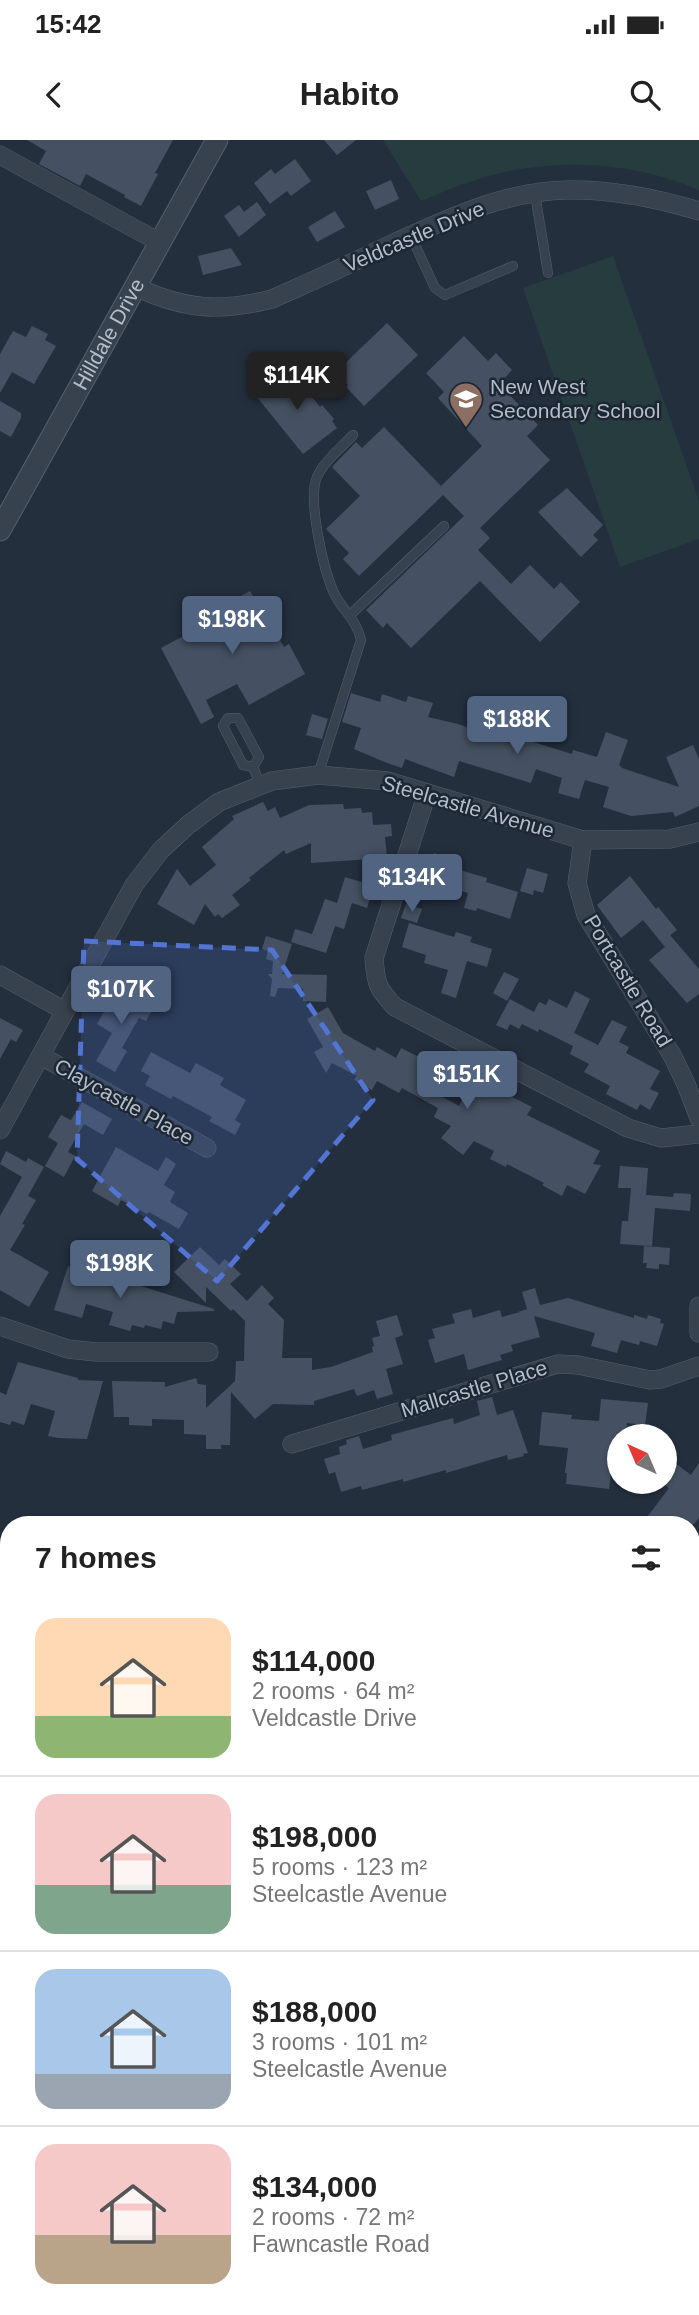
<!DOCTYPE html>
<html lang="en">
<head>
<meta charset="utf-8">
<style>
	body { margin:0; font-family:Helvetica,sans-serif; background:#f2f2f2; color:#222; height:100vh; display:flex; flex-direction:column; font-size:26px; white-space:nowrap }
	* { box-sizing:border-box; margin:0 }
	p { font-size:23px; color:#767676 }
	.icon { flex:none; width:38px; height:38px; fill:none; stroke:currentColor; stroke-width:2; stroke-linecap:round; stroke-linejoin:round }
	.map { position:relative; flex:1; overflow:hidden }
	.sheet { position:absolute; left:0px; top:1376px; width:700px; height:800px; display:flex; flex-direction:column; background:#fff; border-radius:28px 28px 0 0; box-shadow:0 2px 5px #0004 }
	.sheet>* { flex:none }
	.needle { width:46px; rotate:316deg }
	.fabs { position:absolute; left:607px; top:1284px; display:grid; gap:14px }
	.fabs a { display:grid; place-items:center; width:70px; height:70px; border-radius:50%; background:#fff; box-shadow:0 2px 5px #0004; font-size:35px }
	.price { position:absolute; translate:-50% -60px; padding:0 16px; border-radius:7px; background:#516482; color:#fff; font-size:23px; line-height:46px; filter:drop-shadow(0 2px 4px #0008) }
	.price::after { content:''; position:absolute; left:50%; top:42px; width:21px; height:16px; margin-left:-10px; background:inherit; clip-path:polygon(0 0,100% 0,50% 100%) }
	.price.current { background:#222; color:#fff }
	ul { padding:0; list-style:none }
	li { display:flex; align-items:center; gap:21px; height:175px; padding:0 35px }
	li+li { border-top:2px solid #e0e0e0 }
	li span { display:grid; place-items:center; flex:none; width:196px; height:140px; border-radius:21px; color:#555 }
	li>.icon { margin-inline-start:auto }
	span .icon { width:84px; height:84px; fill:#fffc; stroke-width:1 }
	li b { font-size:30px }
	h2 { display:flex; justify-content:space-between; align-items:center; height:84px; padding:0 35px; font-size:30px }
	.status { display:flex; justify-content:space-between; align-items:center; height:49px; padding:0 35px; background:#fff; direction:ltr }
	.status svg { height:19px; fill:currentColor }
	header { display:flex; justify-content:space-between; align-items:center; height:91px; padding:0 35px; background:#fff; font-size:32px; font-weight:700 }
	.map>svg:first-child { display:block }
	.green { fill:#263c3f }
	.building { fill:#455162 }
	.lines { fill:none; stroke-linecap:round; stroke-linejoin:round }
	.service-casing { stroke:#565f6c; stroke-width:10 }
	.minor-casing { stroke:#565f6c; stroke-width:19 }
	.tertiary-casing { stroke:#565f6c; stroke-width:23 }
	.path { stroke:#44595c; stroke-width:2.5; stroke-dasharray:5 5; stroke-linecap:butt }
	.service { stroke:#38414e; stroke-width:9 }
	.minor { stroke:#38414e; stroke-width:18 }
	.tertiary { stroke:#38414e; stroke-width:21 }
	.marked { fill:#5274d3; fill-opacity:0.2; stroke:#5274d3; stroke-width:5; stroke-dasharray:14 9; stroke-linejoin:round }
	.labels { text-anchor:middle; stroke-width:5; stroke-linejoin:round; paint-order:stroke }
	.street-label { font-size:21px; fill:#b4bcc9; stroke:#1d2633 }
	.poi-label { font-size:21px; fill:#b4bcc9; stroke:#1d2633; text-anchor:start }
</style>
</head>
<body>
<div class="status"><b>15:42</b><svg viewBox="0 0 49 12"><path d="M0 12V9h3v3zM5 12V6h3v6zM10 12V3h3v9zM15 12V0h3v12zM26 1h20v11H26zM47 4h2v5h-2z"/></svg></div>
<header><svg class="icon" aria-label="back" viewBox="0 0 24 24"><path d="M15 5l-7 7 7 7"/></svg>Habito<svg class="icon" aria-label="search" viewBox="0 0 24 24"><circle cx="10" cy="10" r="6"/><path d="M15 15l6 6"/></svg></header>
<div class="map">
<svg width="699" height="2175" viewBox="0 0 699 2175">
	<rect width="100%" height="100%" fill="#242f3e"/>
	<g class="green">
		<path d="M383,0H699V50C631,21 553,17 482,38C461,44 441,53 421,61Z"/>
		<polygon points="613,116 699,361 699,399 620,427 523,148"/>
	</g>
	<g class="building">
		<polygon points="27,0 173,0 155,33 158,34 141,66 124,57 125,55 86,34 80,46 39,24 46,11"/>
		<polygon points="324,0 356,0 337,15"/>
		<polygon points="295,19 311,41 291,56 287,51 270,64 254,43 271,29 275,34"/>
		<polygon points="391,40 399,59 375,70 366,51"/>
		<polygon points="257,62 266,75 239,97 224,76 239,65 244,72"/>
		<polygon points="335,71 345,87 317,102 308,87"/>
		<polygon points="231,108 242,125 203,135 198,116"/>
		<polygon points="387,183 418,215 364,266 346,247 348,245 336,232"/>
		<polygon points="32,186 48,194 45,200 56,206 34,244 12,232 0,253 0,214 13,191 26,197"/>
		<polygon points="464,196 488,221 496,213 512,230 499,244 538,285 527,296 550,320 480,388 490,398 478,410 511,444 530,425 554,449 561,442 580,462 540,502 480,441 411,508 387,483 383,488 366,470 464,376 443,355 359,436 343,419 349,413 326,389 360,356 332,327 356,302 362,308 384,287 441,346 482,306 438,258 444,252 426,233"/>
		<polygon points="290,229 320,267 322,265 334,279 332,281 337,288 303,314 256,256"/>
		<polygon points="0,261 21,273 21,278 11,297 0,291"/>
		<polygon points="567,348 603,385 593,395 598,400 581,417 538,372"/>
		<polygon points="250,451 257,463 259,462 284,507 289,504 305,534 249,565 237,544 206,560 214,577 201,584 161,508 193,491 191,485 204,476"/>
		<polygon points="351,553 380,562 382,554 406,562 408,556 433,563 428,577 458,584 476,590 475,592 514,604 518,592 531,596 530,601 572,614 573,610 597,617 606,592 628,600 619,625 622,628 679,647 666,617 693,605 699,619 699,666 675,677 673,672 631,676 603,667 609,647 585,640 579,659 558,653 562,638 536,629 531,643 459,621 454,637 405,619 402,628 387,623 354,609 361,588 342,582"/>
		<polygon points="312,574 328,579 322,599 306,595"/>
		<polygon points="263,662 268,671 275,667 280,678 309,665 343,664 344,669 361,668 362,673 372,672 373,685 391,684 392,696 385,697 387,718 311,723 311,703 286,714 284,710 249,738 251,740 232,755 240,765 222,778 218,774 215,777 205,764 194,785 157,764 177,729 190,746 216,725 202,707 234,679 232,676"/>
		<polygon points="434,713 455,720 453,728 487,738 486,742 518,752 510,779 477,768 476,771 464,768 468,753 434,743 436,736 427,734"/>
		<polygon points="527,728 548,734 543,753 534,750 533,755 520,751"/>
		<polygon points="630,736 656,769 658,767 677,790 670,795 699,829 699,854 687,863 649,820 665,807 643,780 621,798 597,765"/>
		<polygon points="345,737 374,746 367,768 352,763 344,789 335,786 326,813 291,802 295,789 312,794 325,759 337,763"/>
		<polygon points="406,764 422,769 417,783 401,778"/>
		<polygon points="409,783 454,797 456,792 472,797 470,802 492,809 487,827 467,821 456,858 441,853 448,830 424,823 426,815 402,807"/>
		<polygon points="266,796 292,804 282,834 327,835 326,862 303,861 303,849 278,848 275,857 270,856 272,839 268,834 272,834 273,821 266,819 268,811 262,809"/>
		<polygon points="504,832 519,839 507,861 493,853"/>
		<polygon points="116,850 131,860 135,854 155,865 146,881 139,878 122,908 127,911 115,932 96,921 112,893 97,884"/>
		<polygon points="575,851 590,859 574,893 598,905 612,880 627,887 619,902 629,907 626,913 660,931 650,949 659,953 650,970 640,964 637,970 606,954 610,946 584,932 589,924 570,914 573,906 539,889 538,892 522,884 519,889 510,884 507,890 496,885 510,859 534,872 539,862 546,865 549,859 567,868"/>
		<polygon points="328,867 343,893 375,911 377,907 396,918 401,908 437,926 435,931 437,932 428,949 459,966 474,938 532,967 527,975 600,1011 593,1024 601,1025 585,1054 567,1045 562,1056 542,1045 544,1043 507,1024 506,1027 490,1019 494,1011 474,1001 463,1015 441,998 451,986 434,977 438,968 402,948 399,953 377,941 372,950 354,940 357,936 332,923 326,933 314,912 323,907 307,879"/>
		<polygon points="0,878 23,890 16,902 11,899 0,919"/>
		<polygon points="151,912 190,933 196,923 224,938 220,945 246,960 235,980 241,984 235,995 209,981 212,977 173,956 171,959 145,945 150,936 141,931"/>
		<polygon points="82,962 112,979 103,995 84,984 68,1012 75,1016 64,1037 45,1026 58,1003 48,997 61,975 71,980"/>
		<polygon points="116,1007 158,1031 166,1017 176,1024 164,1045 175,1052 170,1062 188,1073 179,1089 149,1072 147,1074 121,1060 118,1066 92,1051"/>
		<polygon points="6,1011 26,1022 28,1018 44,1027 28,1056 36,1060 22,1084 25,1085 10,1110 49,1132 29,1167 0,1150 0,1076 22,1037 0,1024"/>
		<polygon points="620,1026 648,1028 646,1055 673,1057 674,1053 691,1054 690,1071 655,1068 652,1106 620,1104 622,1081 628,1081 631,1048 618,1048"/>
		<polygon points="644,1106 670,1108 669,1125 659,1124 659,1129 646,1128 647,1123 643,1123"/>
		<polygon points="200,1107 219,1125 225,1119 241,1134 230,1144 247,1161 262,1145 274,1158 268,1164 284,1180 282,1218 312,1218 312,1230 331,1227 373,1212 372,1207 374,1206 372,1198 380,1196 376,1181 397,1175 403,1195 395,1198 403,1224 386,1229 393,1254 377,1259 374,1250 357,1256 354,1249 314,1261 314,1265 273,1264 255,1279 231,1252 230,1305 221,1305 221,1309 206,1309 206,1295 184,1294 184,1280 152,1279 152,1286 129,1285 129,1277 114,1277 112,1241 165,1242 165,1247 196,1238 198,1244 206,1245 206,1268 235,1241 236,1221 244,1221 245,1181 233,1169 231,1171 206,1147 206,1163 174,1132"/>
		<polygon points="68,1126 122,1140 214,1169 214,1171 177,1172 174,1184 163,1181 161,1189 145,1185 144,1188 132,1185 130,1191 109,1185 113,1172 86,1164 82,1178 54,1170"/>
		<polygon points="535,1148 540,1165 568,1158 634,1178 634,1175 647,1179 648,1175 661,1179 660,1183 664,1184 657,1206 640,1201 639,1205 621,1200 617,1213 591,1206 595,1193 534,1176 540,1197 511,1205 513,1211 500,1215 502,1220 468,1230 464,1214 435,1223 428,1200 435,1198 432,1189 455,1183 452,1174 471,1169 473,1178 500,1170 502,1177 520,1172 518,1172 527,1169 522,1152"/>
		<polygon points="18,1222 78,1238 78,1240 103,1241 87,1299 58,1298 48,1296 55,1271 31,1264 24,1285 12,1281 10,1285 0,1282 0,1252 6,1255"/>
		<polygon points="492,1257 497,1275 513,1270 528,1313 523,1314 524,1316 508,1320 507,1315 446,1333 446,1330 403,1342 403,1339 362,1350 361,1346 341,1352 335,1332 329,1334 324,1319 340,1314 339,1307 347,1304 346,1300 359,1296 363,1309 392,1300 391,1295 453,1278 454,1284 480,1275 477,1261"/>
		<polygon points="601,1259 648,1263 645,1285 627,1283 626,1297 620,1297 620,1310 614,1310 609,1349 566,1344 567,1333 565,1333 568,1308 539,1305 542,1272 572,1275 571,1279 599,1281"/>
		<polygon points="670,1319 691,1335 699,1323 699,1378 694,1384 642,1384 669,1348 665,1345 665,1326"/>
	</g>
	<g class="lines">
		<g class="service-casing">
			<g id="service">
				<polyline points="535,54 548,133"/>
				<polyline points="411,96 435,148 445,155 513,126"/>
				<polyline points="350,475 444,386"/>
				<polyline points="253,627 259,617 238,578 228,578 223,586 243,625 253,627 261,646"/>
				<path d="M318,635L361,500C357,480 342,470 334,453C324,431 307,359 317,337C324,321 341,308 353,295"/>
				<polyline points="691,2152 699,2153"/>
			</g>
		</g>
		<g class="minor-casing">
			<g id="minor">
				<polyline points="0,15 159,102"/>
				<path d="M136,147C186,170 220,172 272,159C313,141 354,122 394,103C449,78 505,51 567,50C613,49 656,58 699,71"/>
				<path d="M427,653L374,818C376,844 377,848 395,867L628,988L661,998L699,994"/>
				<polyline points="583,700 577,743 586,775 672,915 686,944 699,978"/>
				<polyline points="0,835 65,871"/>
				<polyline points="41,916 207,1008"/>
				<polyline points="0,990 134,745 161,710 188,685 219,662 272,641 318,635 388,641 583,700 670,699 699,692"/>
				<polyline points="699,1166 699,1193"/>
				<polyline points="0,1186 68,1209 96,1212 209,1212"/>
				<polyline points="292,1304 558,1224 578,1225 650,1240 661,1239 699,1226"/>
				<polyline points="691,1482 699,1471"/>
				<polyline points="0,1505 9,1511"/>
				<polyline points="691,1561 699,1568"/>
				<polyline points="0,1627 9,1632"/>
				<polyline points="0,1910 9,1913"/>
				<polyline points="0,2142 9,2148"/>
				<polyline points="54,2166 77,2175"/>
				<polyline points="301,2175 303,2166"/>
			</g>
		</g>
		<g class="tertiary-casing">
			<g id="tertiary">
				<path id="s1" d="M0,390L217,0"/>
				<polyline points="0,1781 9,1784"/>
				<polyline points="691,2024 699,2027"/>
			</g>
		</g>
		<g class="path">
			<polyline points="691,1899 699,1893"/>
			<polyline points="371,2175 413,2166"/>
		</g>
		<use href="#service" class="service"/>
		<use href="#minor" class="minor"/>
		<use href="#tertiary" class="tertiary"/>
	</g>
	<path class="marked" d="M84,801L272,810L373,960L217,1141L77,1019Z"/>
	<defs>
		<g id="school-pin" transform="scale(1.75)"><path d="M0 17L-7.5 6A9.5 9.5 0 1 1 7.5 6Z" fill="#8d6e63" stroke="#1d2633"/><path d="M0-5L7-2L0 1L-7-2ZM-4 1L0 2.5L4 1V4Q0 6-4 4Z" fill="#fff"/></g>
	</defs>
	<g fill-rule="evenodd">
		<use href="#school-pin" x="466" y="259"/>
	</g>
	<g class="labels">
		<g class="street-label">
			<text transform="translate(414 97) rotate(-23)" y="7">Veldcastle Drive</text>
			<text dy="7" stroke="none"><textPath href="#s1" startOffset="224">Hilldale Drive</textPath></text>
			<text transform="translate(468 667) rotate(16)" y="7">Steelcastle Avenue</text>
			<text transform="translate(628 841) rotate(59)" y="7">Portcastle Road</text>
			<text transform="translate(124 962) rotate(29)" y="7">Claycastle Place</text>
			<text transform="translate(474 1249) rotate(-17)" y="7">Mallcastle Place</text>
		</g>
		<g class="poi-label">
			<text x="490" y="254">New West<tspan x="490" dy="24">Secondary School</tspan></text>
		</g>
	</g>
</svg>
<div class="fabs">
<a><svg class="needle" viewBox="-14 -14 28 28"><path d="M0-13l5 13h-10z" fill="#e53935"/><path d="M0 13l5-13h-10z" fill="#767676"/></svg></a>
</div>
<b class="price current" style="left:297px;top:272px">$114K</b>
<b class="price" style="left:232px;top:516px">$198K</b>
<b class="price" style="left:517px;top:616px">$188K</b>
<b class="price" style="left:412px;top:774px">$134K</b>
<b class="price" style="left:121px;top:886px">$107K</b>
<b class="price" style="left:467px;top:971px">$151K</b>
<b class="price" style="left:120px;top:1160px">$198K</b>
<section class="sheet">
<h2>7 homes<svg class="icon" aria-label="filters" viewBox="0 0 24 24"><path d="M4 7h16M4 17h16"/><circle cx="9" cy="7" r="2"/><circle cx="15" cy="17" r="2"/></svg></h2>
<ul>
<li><span style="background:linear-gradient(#ffd9b3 70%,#8fb573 0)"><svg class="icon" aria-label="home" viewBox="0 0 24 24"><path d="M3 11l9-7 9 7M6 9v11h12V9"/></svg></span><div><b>$114,000</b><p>2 rooms · 64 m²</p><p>Veldcastle Drive</p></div></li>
<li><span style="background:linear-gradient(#f6c9c9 65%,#7fa58c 0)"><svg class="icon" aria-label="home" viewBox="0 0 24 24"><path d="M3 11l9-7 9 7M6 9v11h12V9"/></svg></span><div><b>$198,000</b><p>5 rooms · 123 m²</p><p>Steelcastle Avenue</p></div></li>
<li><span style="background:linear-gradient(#a9c7e8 75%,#9aa5b1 0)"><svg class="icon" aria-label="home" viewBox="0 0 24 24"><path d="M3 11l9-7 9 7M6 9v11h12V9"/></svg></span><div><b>$188,000</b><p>3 rooms · 101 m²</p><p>Steelcastle Avenue</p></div></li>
<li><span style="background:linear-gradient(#f6c9c9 65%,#b9a48a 0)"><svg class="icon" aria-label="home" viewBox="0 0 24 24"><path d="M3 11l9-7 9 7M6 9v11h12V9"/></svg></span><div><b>$134,000</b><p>2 rooms · 72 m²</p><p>Fawncastle Road</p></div></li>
</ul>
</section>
</div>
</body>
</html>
